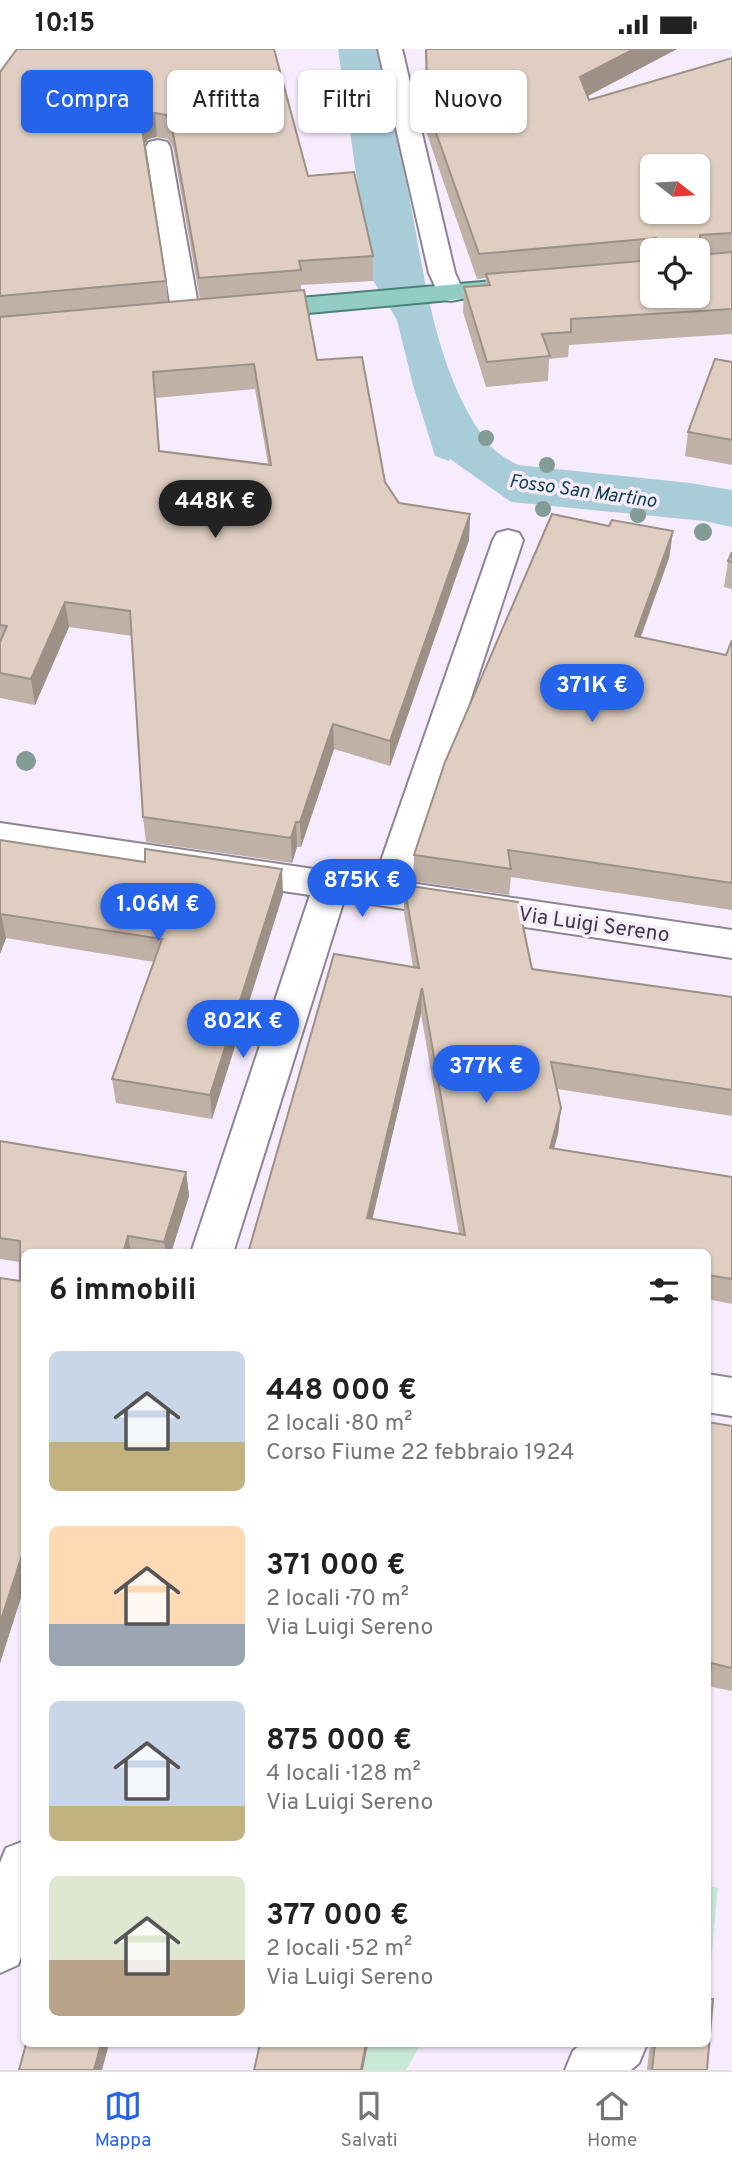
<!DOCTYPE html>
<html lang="it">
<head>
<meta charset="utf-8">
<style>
	body { margin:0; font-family:Overpass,sans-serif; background:#f6f6f6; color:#222; height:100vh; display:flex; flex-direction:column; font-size:26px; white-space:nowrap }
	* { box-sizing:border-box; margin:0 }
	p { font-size:23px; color:#767676 }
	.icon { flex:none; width:38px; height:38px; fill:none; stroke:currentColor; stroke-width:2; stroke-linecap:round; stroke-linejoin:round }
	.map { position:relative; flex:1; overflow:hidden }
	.sheet { position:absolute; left:21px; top:1200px; width:690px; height:798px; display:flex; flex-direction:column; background:#fff; border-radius:10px; box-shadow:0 2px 5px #0004 }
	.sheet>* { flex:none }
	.guide { position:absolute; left:21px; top:21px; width:691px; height:63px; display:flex; gap:14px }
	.needle { width:46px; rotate:107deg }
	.buttons { position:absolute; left:640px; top:105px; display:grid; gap:14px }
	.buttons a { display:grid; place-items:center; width:70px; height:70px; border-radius:10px; background:#fff; box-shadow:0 2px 5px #0004; font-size:35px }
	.price { position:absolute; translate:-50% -60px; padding:0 16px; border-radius:24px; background:#2563eb; color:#fff; font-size:23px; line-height:46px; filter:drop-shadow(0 2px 4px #0008) }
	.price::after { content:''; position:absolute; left:50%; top:42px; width:21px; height:16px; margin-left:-10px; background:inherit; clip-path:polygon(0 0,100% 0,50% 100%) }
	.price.on { background:#222; color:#fff }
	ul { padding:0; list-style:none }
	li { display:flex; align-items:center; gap:21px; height:175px; padding:0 28px }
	li span { display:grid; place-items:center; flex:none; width:196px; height:140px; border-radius:10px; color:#555 }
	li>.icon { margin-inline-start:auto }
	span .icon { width:84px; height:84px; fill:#fffc; stroke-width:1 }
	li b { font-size:30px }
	h2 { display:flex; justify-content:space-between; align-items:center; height:84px; padding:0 28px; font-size:30px }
	.tag { padding:0 24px; border-radius:10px; background:#fff; box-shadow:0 2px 5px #0004; font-size:24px; line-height:63px }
	.tag.on { background:#2563eb; color:#fff }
	.status { display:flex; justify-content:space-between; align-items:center; height:49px; padding:0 35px; background:#fff; direction:ltr }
	.status svg { height:19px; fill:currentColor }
	.tabs { display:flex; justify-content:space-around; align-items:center; height:98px; border-top:2px solid #e0e0e0; background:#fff; font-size:19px; color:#767676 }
	.tabs a { display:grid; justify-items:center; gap:4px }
	.tabs .on { color:#2563eb }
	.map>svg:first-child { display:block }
	.green { fill:#c9e9d7 }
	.water { fill:#a9ccd9 }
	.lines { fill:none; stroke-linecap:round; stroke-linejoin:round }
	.minor-casing { stroke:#8e8494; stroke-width:4 }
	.major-casing { stroke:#47837b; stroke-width:4 }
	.minor { fill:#fff; fill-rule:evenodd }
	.major { fill:#93ccc2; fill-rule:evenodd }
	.tree { fill:#839c96 }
	.wall { fill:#c0b1a6; fill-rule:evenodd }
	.shaded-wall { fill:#9c9087 }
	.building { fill:#dfcec1; stroke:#9c9087; stroke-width:2; fill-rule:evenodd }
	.labels { text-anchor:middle; stroke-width:7; stroke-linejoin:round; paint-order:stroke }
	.far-water-label { font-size:19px; font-style:italic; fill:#0e4150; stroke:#f7ecfe }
	.street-label { font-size:21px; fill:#3f3b42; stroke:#f7ecfe }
</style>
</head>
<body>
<div class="status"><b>10:15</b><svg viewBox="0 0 49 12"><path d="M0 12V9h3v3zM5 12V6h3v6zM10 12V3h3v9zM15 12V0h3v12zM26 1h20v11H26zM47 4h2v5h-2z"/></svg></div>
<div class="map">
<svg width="732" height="2021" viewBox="0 0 732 2021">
	<rect width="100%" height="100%" fill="#f7ecfe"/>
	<g class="green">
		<polygon points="707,1836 718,1839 707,1954"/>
		<polygon points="368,1995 421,1995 406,2021 363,2021"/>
	</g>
	<path class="water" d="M338,0H376C387,47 398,94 408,141C424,223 435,326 488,394C496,404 507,410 518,416L690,434L732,441V478L704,472L511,453L450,410L449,412L435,407L413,336L397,271L371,228Z"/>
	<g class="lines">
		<g class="minor-casing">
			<g id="minor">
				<polygon points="0,0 21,0 8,19 0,21"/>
				<polygon points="378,0 402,0 455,224 464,244 461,250 451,252 441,250 429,224"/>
				<polygon points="158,91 167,93 170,98 200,267 196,273 186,275 176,273 172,267 146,98 149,93"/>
				<polygon points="508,481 519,484 523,491 410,834 732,881 732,909 344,851 233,1204 191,1204 310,846 0,800 0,774 375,829 493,491 497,484"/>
				<polygon points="707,1325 732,1329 732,1367 707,1363"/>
				<polygon points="24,1792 24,1901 18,1916 0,1924 0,1814 6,1799"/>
				<polygon points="581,1995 647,1995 639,2014 631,2021 565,2021 573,2002"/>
			</g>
		</g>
		<g class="major-casing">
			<polygon id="major" points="515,230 525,232 528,238 525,244 254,269 244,267 240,261 244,255 254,253"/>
		</g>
		<use href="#minor" class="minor"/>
		<use href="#major" class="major"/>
	</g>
	<g class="tree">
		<circle cx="486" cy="389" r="8"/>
		<circle cx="547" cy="416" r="8"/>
		<circle cx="543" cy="460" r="8"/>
		<circle cx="638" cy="466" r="8"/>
		<circle cx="703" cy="483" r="9"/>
		<circle cx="26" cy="712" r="10"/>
	</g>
	<g class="wall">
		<path d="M17,0L308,127L373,207V232L301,236V242L317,311L385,433L399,454L470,465L469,491L390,717L334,700L301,798H297L292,814L146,793L143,768L132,587L69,578L35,656L0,649V23ZM157,88L168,90L173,98L200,251L168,253L166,232L145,96L148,90ZM255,340L268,415L160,402L156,349Z"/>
		<path d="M425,0H677L588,47L589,51L732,9V285L569,296L568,308L549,310L548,332L486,338L463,263L464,238L485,236L486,229L477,230L427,85ZM653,201H698L653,247Z"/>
		<polygon points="732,313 732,416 685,407 688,383"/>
		<polygon points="609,477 673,482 669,509 641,588 726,606 732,591 732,861 511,828 509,846 413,832 414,806"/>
		<polygon points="732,503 732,540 724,538 728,512"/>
		<polygon points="0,791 283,845 212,1070 116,1054 112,1030 154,913 6,889 0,905"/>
		<path d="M404,836L532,920L732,948V1067L557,1040L561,1059L558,1085L554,1099L732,1128V1255L707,1250V1204H248L413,918L404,863ZM421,965L459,1185L372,1170Z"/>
		<polygon points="0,1092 186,1123 189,1147 171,1204 24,1204 24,1539 0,1614 0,1229 20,1232 20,1213 0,1210"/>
		<polygon points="732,1377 732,1642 708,1637"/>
		<polygon points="650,1995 707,1995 707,2021 647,2021"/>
	</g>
	<g class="shaded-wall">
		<polygon points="634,0 677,0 578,52 580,28"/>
		<polygon points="155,64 157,88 148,90 143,98 141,74 146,66"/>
		<polygon points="470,465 469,491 390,717 390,692"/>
		<polygon points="673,482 669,509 631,614 635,587"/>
		<polygon points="65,553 69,578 35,656 31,630"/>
		<polygon points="333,675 334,700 301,798 300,773"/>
		<polygon points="296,773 297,798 292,814 291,789"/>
		<polygon points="282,820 283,845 212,1070 210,1046"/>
		<polygon points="1,865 6,889 0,905 0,867"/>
		<polygon points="422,939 421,965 367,1193 367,1169"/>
		<polygon points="561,1059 558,1085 547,1124 550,1099"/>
		<polygon points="186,1123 189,1147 171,1204 166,1204 164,1193"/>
		<polygon points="128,1187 131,1204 123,1204"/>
		<polygon points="24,1500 24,1539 0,1614 0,1574"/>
		<polygon points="101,1995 109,1995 102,2021 94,2021"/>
		<polygon points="366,1995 368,1995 363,2021 361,2021"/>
	</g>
	<g class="building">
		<polygon points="17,0 274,0 308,127 354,123 373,207 299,212 301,221 199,229 171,73 166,66 155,64 146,66 141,74 166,232 0,247 0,23"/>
		<path d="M426,0H634L580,28L589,51L732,9V184L700,186V206L732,203V260L571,270V283L542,285L550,307L487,313L464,238L490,236L486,225L653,211V247H698V201H658L659,192L656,189L479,205L428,61ZM653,117H698V163H653Z"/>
		<path d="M304,241L317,311L362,308L385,433L399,454L470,465L390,692L333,675L300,773H296L291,789L143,768L130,562L65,553L31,630L0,624V593L7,577L0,576V268ZM254,315L271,416L159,402L153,323Z"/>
		<polygon points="715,310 732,313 732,391 688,383"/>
		<polygon points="552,465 609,477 612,471 673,482 635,587 726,606 732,591 732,834 508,801 511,820 414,806 445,713"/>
		<polygon points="732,503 732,513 728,512"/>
		<polygon points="0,791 145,813 145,800 282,820 210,1046 112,1030 162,890 1,865 0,867"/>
		<path d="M404,836L518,853L532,920L732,948V1041L551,1013L561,1059L550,1099L732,1128V1230L707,1226V1204H248L334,905L419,919ZM422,939L465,1186L367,1169Z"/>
		<polygon points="0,1092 186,1123 164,1193 128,1187 123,1204 24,1204 24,1500 0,1574 0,1229 20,1232 20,1192 0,1189"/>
		<polygon points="707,1373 732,1377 732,1619 711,1614 707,1652"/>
		<polygon points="707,1949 713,1950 707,2021 652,2021 655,1995 707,1995"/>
		<polygon points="26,1995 101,1995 94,2021 19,2021"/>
		<polygon points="260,1995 366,1995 361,2021 254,2021"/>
	</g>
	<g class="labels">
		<g class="far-water-label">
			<text transform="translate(583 441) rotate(8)" y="7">Fosso San Martino</text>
		</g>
		<g class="street-label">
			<text transform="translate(594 875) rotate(8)" y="7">Via Luigi Sereno</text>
		</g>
	</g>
</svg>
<div class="buttons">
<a><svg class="needle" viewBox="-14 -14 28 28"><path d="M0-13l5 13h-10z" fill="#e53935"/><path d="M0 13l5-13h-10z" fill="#767676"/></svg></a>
<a><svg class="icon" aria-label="locate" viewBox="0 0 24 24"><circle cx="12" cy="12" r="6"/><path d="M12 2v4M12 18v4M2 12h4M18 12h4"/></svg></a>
</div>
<b class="price on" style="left:215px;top:491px">448K €</b>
<b class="price" style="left:592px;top:675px">371K €</b>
<b class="price" style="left:362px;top:870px">875K €</b>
<b class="price" style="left:158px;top:894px">1.06M €</b>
<b class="price" style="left:243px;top:1011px">802K €</b>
<b class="price" style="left:486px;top:1056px">377K €</b>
<div class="guide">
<a class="tag on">Compra</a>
<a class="tag">Affitta</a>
<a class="tag">Filtri</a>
<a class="tag">Nuovo</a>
</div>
<section class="sheet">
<h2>6 immobili<svg class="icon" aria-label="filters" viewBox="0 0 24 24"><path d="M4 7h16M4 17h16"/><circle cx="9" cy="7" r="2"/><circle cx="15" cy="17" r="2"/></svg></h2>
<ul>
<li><span style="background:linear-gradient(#c9d6e8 65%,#c2b280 0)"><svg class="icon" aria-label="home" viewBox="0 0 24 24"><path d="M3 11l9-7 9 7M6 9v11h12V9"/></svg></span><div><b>448 000 €</b><p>2 locali · 80 m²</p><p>Corso Fiume 22 febbraio 1924</p></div></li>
<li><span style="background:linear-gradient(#ffd9b3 70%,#9aa5b1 0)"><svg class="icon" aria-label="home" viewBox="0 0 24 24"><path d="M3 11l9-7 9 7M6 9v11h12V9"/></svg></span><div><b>371 000 €</b><p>2 locali · 70 m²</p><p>Via Luigi Sereno</p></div></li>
<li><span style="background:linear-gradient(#c9d6e8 75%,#c2b280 0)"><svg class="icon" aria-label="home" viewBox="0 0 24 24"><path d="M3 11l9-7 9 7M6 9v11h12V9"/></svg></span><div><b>875 000 €</b><p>4 locali · 128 m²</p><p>Via Luigi Sereno</p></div></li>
<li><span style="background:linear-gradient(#dfe7d0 60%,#b9a48a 0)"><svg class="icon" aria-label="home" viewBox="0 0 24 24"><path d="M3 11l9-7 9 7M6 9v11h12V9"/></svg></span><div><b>377 000 €</b><p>2 locali · 52 m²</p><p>Via Luigi Sereno</p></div></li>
</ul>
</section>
</div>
<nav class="tabs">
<a class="on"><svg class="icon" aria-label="map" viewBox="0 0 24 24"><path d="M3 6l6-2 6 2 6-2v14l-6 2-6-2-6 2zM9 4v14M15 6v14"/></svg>Mappa</a>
<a><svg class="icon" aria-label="saved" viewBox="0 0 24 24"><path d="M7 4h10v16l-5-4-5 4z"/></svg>Salvati</a>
<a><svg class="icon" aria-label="home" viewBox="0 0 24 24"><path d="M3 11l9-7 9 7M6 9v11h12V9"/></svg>Home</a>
</nav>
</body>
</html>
